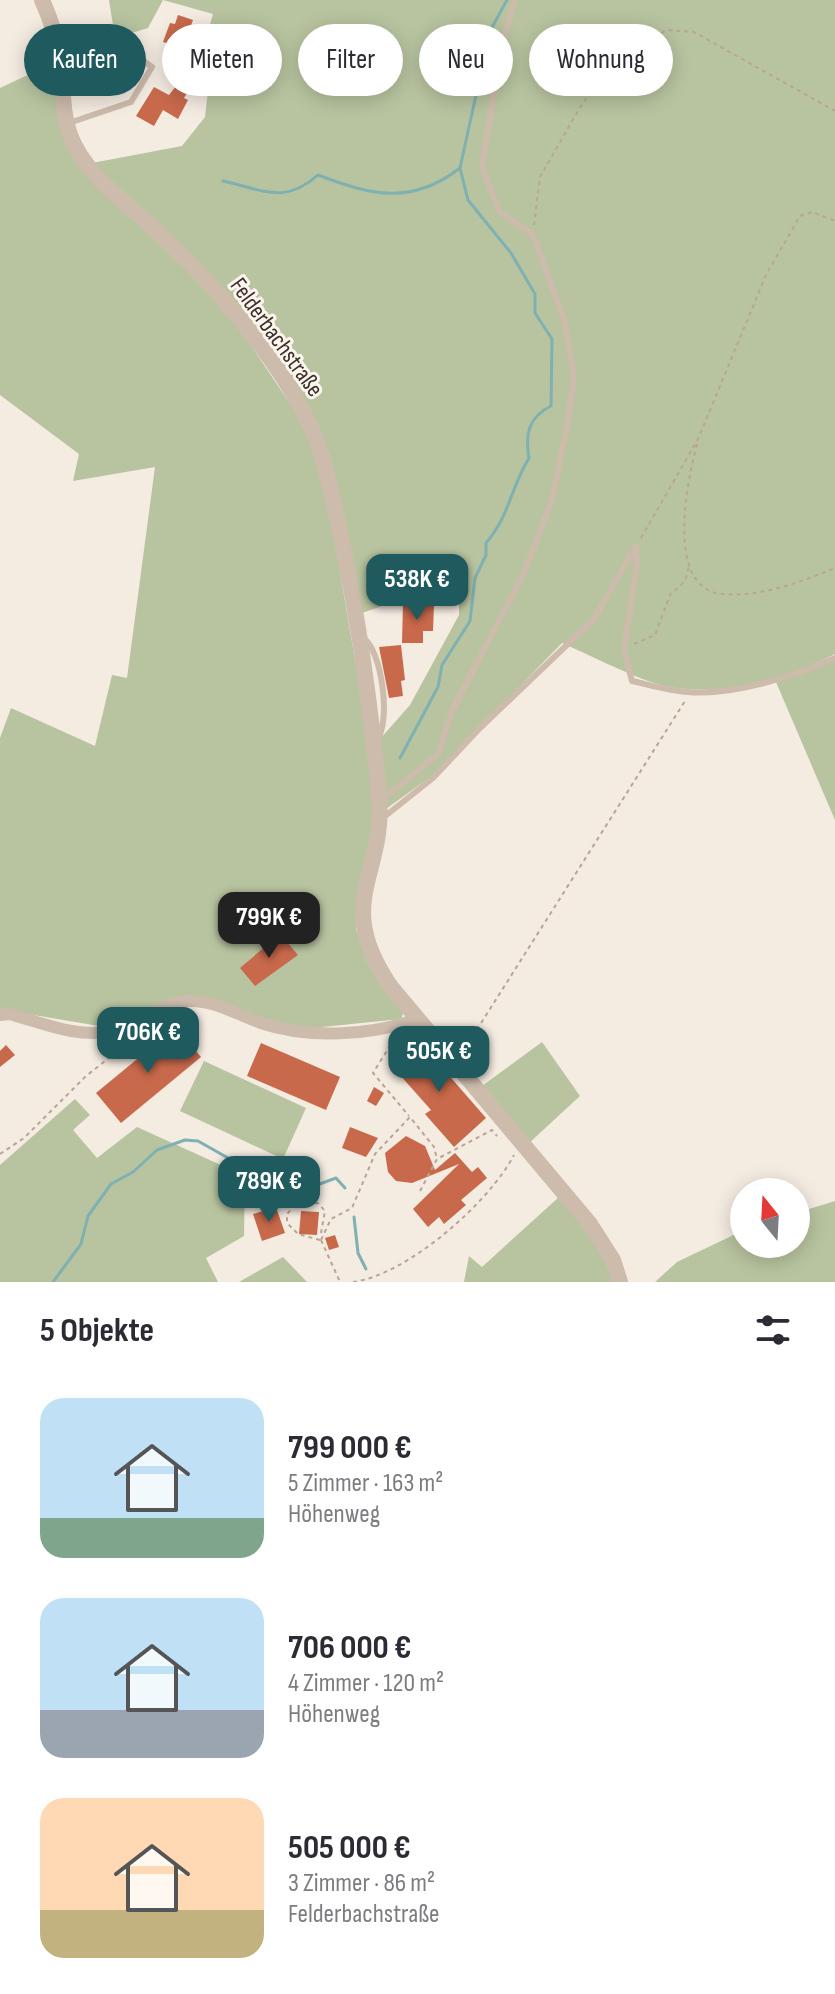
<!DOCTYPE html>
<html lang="de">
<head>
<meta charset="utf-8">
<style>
	body { margin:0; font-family:"Sofia Sans Condensed",sans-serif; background:#f7f7f7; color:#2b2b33; height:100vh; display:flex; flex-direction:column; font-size:30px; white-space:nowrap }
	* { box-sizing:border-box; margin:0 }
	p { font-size:26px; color:#7c7c81 }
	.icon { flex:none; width:44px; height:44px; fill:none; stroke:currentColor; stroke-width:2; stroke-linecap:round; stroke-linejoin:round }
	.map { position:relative; height:1282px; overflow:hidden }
	.drawer { display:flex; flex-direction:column; background:#fff; flex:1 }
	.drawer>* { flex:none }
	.top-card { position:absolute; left:24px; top:24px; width:788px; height:72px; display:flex; gap:16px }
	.needle { width:52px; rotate:342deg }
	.fabs { position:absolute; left:730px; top:1178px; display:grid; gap:16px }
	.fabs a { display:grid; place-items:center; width:80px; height:80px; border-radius:50%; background:#fff; box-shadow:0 4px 20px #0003; font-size:40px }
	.price { position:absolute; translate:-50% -68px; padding:0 18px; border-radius:16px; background:#1f5a5e; color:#fff; font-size:26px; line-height:52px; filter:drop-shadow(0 2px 4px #0008) }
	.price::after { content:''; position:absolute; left:50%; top:48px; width:24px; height:18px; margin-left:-12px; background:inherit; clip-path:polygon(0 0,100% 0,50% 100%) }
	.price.on { background:#222; color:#fff }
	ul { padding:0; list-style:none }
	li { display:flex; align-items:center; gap:24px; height:200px; padding:0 40px }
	li span { display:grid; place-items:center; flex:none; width:224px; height:160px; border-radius:24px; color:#555 }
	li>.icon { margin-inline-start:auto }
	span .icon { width:96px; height:96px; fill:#fffc; stroke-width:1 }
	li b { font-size:34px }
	h2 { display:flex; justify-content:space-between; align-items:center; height:96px; padding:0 40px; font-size:34px }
	.chip { padding:0 28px; border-radius:36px; background:#fff; box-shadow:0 4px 20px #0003; font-size:28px; line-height:72px }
	.chip.on { background:#1f5a5e; color:#fff }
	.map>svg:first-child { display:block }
	.green { fill:#b8c4a0 }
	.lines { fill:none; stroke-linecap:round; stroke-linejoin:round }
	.stream { stroke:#7fb0b2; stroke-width:3 }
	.building { fill:#c8694b }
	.path { stroke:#b9a596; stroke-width:2; stroke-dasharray:4 4; stroke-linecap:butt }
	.service { stroke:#cdbbac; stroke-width:6 }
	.minor { stroke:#cdbbac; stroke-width:12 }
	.tertiary { stroke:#cdbbac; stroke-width:16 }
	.labels { text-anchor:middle; stroke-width:6; stroke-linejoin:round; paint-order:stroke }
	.street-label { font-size:24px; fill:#3b302b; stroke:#fbf5ee }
</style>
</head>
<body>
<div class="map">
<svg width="835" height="1282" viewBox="0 0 835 1282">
	<rect width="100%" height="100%" fill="#f4ebe1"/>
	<g class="green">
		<path d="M109,0H835V654C782,681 706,702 648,681C618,670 590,655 562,643L433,775L386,809L380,739L410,705L459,615V602L400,600L359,614L316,425L177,241L92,163L182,146L205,117L208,91L198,67L213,14L163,0L148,28L115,38Z"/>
		<polygon points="53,63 66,142 190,270 248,341 301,420 318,463 332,524 367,731 374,815 358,902 356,929 367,961 404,1011 401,1019 302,1029 187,997 111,1028 10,1011 0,1012 0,738 11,708 95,746 112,675 127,678 155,467 73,481 79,454 0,395 0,88"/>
		<polygon points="835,660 835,820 776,682"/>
		<polygon points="542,1042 580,1096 528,1144 482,1086"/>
		<polygon points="204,1061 306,1108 283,1159 180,1111"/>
		<polygon points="75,1099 90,1115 73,1130 97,1158 137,1127 245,1176 244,1236 206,1258 218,1282 0,1282 0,1165"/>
		<path d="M559,1197C583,1223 603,1247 614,1282H464L469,1256L482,1267Z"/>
		<polygon points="835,1201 835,1282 655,1282 677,1262 744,1230 744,1244 796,1244 796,1213"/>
		<polygon points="283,1257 307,1282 239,1282"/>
	</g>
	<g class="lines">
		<g class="stream">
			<path d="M223,181C264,190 284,205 318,175C371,195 411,206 460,168"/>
			<path d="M400,758L438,687L442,665L470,621L475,578L486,555V543C510,515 510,489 529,458C525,435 528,417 551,406L552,339L535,313V294L511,253L468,200L460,168L490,31L507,0"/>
			<polyline points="354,1217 358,1253 366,1269"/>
			<polyline points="53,1282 81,1244 88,1216 111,1184 133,1172 157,1150 185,1140 198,1141 260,1176 306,1189 336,1178 345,1188"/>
		</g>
	</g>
	<g class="building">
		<polygon points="178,15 193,20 189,31 194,33 189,50 163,42 170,23 175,24"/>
		<polygon points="186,73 196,78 184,98 188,100 178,119 163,110 154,126 136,116 154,87 169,95"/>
		<polygon points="403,603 434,604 433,631 423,631 423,643 402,643"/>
		<polygon points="401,645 405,680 401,681 403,696 389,698 379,647"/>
		<polygon points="280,934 298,955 255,986 240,968"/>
		<polygon points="176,1027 201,1057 121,1123 96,1093"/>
		<polygon points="419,1041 486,1118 454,1147 425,1114 431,1110 391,1065"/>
		<polygon points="261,1043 340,1077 326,1110 247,1076"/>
		<polygon points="6,1045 15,1055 0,1067 0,1051"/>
		<polygon points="374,1087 384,1093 376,1106 367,1101"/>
		<polygon points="350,1127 378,1138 366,1157 342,1148"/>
		<polygon points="406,1136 425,1146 435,1170 455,1153 472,1172 478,1167 487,1178 461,1200 466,1205 444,1224 439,1217 428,1227 413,1209 459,1164 412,1183 396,1181 388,1172 385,1153"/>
		<polygon points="276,1207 285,1233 262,1241 253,1214"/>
		<polygon points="301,1211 319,1212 317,1235 299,1234"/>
		<polygon points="335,1235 339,1247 329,1250 325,1238"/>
	</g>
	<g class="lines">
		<g class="path">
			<polyline points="534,225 540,177 579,109 601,77 666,30 694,32 835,111"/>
			<path d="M697,444C688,478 664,587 721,594C758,598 801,582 835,568"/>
			<polyline points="641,538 698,439 766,275 800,216 812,212 835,221"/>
			<polyline points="634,644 655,635 670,595 685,581 689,566"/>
			<polyline points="395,1038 373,1073 409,1116"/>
			<polyline points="464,1050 685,701"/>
			<polyline points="0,1154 24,1138 86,1076 150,1026"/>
			<polyline points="420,1191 437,1159 492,1130 497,1136"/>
			<polyline points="320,1240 298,1234 287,1223 287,1214 296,1204 318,1203 325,1211 321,1233"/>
			<polyline points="321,1240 331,1219 352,1208 375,1154 410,1117 434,1147 437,1159"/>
			<polyline points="321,1240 340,1282"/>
			<path d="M353,1282C407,1275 489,1203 514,1155"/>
		</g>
		<g class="service">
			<path d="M62,54C87,72 111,63 138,57L152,67L131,102L69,123"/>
			<path d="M362,637C382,648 392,724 376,741"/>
			<polyline points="382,800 438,754 452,711 524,573 552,500 567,426 574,377 564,319 533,235 499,211 482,166 501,48 515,0"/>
			<path d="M384,817L433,778L480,728L594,619L636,546L637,563L624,650L632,681C650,685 669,691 688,692C732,696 795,676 835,658"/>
		</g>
		<path class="minor" d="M0,1015L9,1014C40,1022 79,1039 111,1031C138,1025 162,1001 191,1001C216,1001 238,1015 261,1023C308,1039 370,1036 417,1019"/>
		<path class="tertiary" d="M42,0C49,16 56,34 59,52C65,84 59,116 75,146C94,183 134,209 163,237C222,292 306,389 325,467C352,575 369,686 379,796C386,877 332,901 391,987L590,1224L613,1260L620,1282"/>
	</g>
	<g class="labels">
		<g class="street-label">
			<text transform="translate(277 337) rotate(54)" y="8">Felderbachstraße</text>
		</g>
	</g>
</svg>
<div class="fabs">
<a><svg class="needle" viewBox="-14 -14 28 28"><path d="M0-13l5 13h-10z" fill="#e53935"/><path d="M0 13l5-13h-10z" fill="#7c7c81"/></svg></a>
</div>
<b class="price" style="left:417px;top:622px">538K €</b>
<b class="price on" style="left:269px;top:960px">799K €</b>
<b class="price" style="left:148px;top:1075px">706K €</b>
<b class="price" style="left:439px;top:1094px">505K €</b>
<b class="price" style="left:269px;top:1224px">789K €</b>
<div class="top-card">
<a class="chip on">Kaufen</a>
<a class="chip">Mieten</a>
<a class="chip">Filter</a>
<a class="chip">Neu</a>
<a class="chip">Wohnung</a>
</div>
</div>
<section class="drawer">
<h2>5 Objekte<svg class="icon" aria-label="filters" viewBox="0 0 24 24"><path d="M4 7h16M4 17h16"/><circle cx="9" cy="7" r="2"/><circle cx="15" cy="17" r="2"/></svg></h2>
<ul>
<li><span style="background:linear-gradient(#bfe0f5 75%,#7fa58c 0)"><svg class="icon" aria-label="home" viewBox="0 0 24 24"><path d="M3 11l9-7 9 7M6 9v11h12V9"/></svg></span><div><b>799 000 €</b><p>5 Zimmer · 163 m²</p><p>Höhenweg</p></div></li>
<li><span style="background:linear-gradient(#bfe0f5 70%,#9aa5b1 0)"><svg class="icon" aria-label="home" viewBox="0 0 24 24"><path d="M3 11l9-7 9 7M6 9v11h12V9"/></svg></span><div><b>706 000 €</b><p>4 Zimmer · 120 m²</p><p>Höhenweg</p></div></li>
<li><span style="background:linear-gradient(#ffd9b3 70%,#c2b280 0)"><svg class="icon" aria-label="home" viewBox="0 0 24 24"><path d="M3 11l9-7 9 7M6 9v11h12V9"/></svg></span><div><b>505 000 €</b><p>3 Zimmer · 86 m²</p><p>Felderbachstraße</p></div></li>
</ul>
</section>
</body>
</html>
